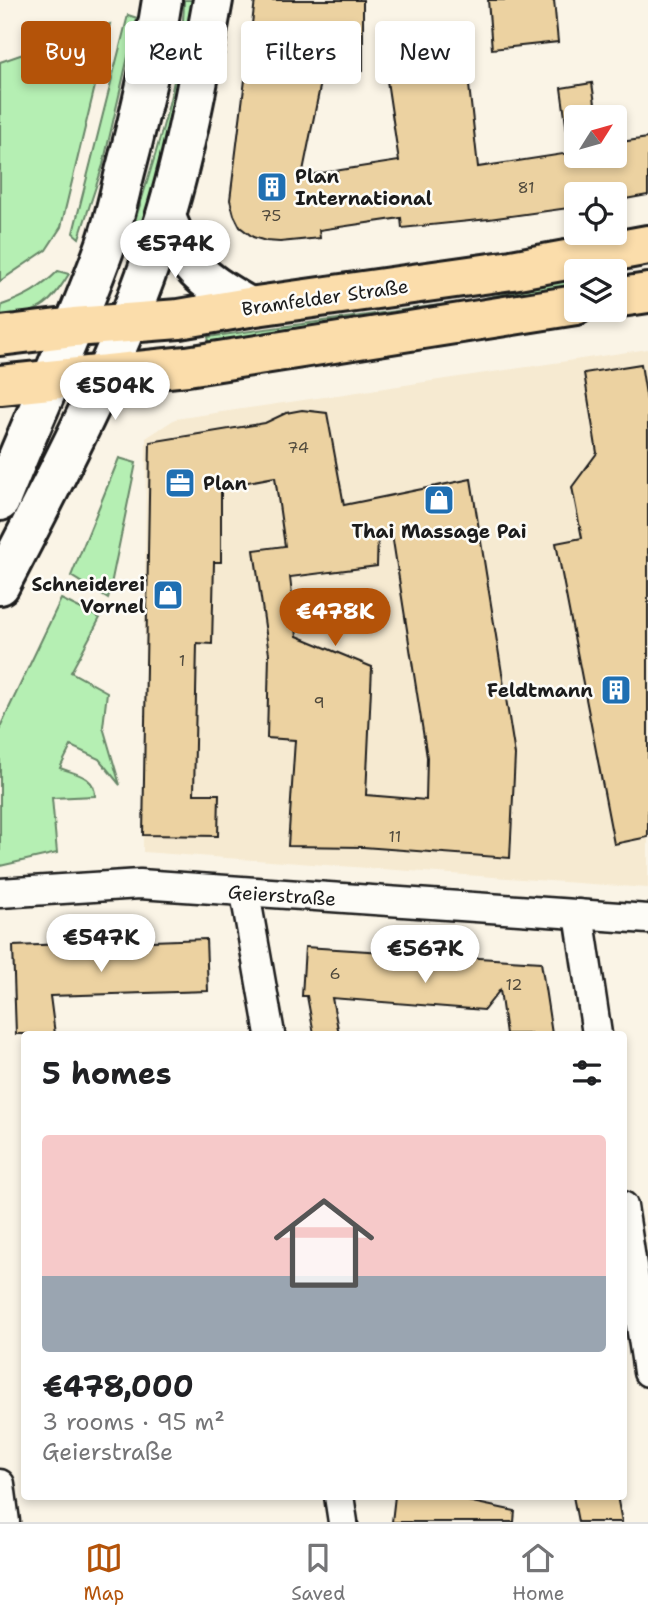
<!DOCTYPE html>
<html lang="en">
<head>
<meta charset="utf-8">
<style>
	body { margin:0; font-family:"Shantell Sans",sans-serif; background:#f6f6f6; color:#202124; height:100vh; display:flex; flex-direction:column; font-size:26px; white-space:nowrap }
	* { box-sizing:border-box; margin:0 }
	p { font-size:23px; color:#757577 }
	.icon { flex:none; width:38px; height:38px; fill:none; stroke:currentColor; stroke-width:2; stroke-linecap:round; stroke-linejoin:round }
	.map { position:relative; flex:1; overflow:hidden }
	.details { position:absolute; left:21px; top:1031px; width:606px; height:469px; display:flex; flex-direction:column; background:#fff; border-radius:7px; box-shadow:0 4px 10px #0003 }
	.details>* { flex:none }
	.guide { position:absolute; left:21px; top:21px; width:607px; height:63px; display:flex; gap:14px }
	.needle { width:46px; rotate:53deg }
	.controls { position:absolute; left:564px; top:105px; display:grid; gap:14px }
	.controls a { display:grid; place-items:center; width:63px; height:63px; border-radius:7px; background:#fff; box-shadow:0 4px 10px #0003; font-size:35px }
	.price { position:absolute; translate:-50% -60px; padding:0 16px; border-radius:24px; background:#fff; color:#222; font-size:23px; line-height:46px; filter:drop-shadow(0 2px 4px #0008) }
	.price::after { content:''; position:absolute; left:50%; top:42px; width:21px; height:16px; margin-left:-10px; background:inherit; clip-path:polygon(0 0,100% 0,50% 100%) }
	.price.on { background:#b45309; color:#fff }
	ul { padding:0; list-style:none }
	li { display:grid; align-content:center; gap:14px; height:371px; padding:0 21px }
	li+li { border-top:2px solid #e0e0e0 }
	li span { display:grid; place-items:center; height:217px; border-radius:7px; color:#555 }
	li>.icon { margin-inline-start:auto }
	span .icon { width:126px; height:126px; fill:#fffc; stroke-width:1 }
	li b { font-size:30px }
	h2 { display:flex; justify-content:space-between; align-items:center; height:84px; padding:0 21px; font-size:30px }
	.chip { padding:0 24px; border-radius:7px; background:#fff; box-shadow:0 4px 10px #0003; font-size:24px; line-height:63px }
	.chip.on { background:#b45309; color:#fff }
	.tabs { display:flex; justify-content:space-around; align-items:center; height:98px; border-top:2px solid #e0e0e0; background:#fff; font-size:19px; color:#757577 }
	.tabs a { display:grid; justify-items:center; gap:4px }
	.tabs .on { color:#b45309 }
	.map>svg:first-child { display:block }
	.built { fill:#f6ead1 }
	.green { fill:#b5efb3; stroke:#688668; stroke-width:2 }
	.building { fill:#ecd2a1; stroke:#1c1c1c; stroke-width:2; fill-rule:evenodd }
	.lines { fill:none; stroke-linecap:round; stroke-linejoin:round }
	.street-casing { stroke:#1c1c1c; stroke-width:33 }
	.secondary-casing { stroke:#1c1c1c; stroke-width:44 }
	.primary-casing { stroke:#1c1c1c; stroke-width:44 }
	.street { stroke:#fdfcf7; stroke-width:28 }
	.secondary { stroke:#fdfcf7; stroke-width:38 }
	.primary { stroke:#fbddab; stroke-width:38 }
	.labels { text-anchor:middle; stroke-width:5; stroke-linejoin:round; paint-order:stroke }
	.number-label { font-size:16px; fill:#504a3d }
	.poi-label { font-size:19px; font-weight:bold; fill:#1c1c1c; stroke:#fdfcf7; text-anchor:start }
	.street-label { font-size:19px; fill:#1c1c1c; stroke:#fdfcf7 }
</style>
</head>
<body>
<div class="map">
<svg width="648" height="1522" viewBox="0 0 648 1522">
	<rect width="100%" height="100%" fill="#faf4e6"/>
	<filter id="ink" filterUnits="userSpaceOnUse"><feTurbulence type="fractalNoise" baseFrequency=".0143" numOctaves="2"/><feDisplacementMap in="SourceGraphic" scale="14" xChannelSelector="R" yChannelSelector="G"/><feConvolveMatrix kernelMatrix="1 2 1 2 8 2 1 2 1" color-interpolation-filters="sRGB"/></filter>
	<g filter="url(#ink)">
		<polygon class="built" points="648,349 648,888 143,852 146,438 175,419"/>
		<g class="green">
			<path d="M184,0H197L159,176L136,257L125,253C148,177 183,80 184,0Z"/>
			<polygon points="128,15 137,18 103,165 79,238 73,233"/>
			<polygon points="110,24 61,227 46,250 0,281 0,62"/>
			<path d="M58,271L69,274C48,308 39,313 0,317L2,305C25,297 41,288 58,271Z"/>
			<polygon points="576,278 576,291 210,345 208,337 476,300"/>
			<polygon points="119,458 136,463 108,599 71,576"/>
			<path d="M61,599L100,618L71,672L107,692L103,727L120,785L99,759L71,746L60,768C76,774 95,776 95,796L52,798L57,853L0,866V727Z"/>
		</g>
		<g class="building">
			<polygon points="255,0 363,0 363,71 322,77 302,176 399,161 386,74 467,67 478,167 570,153 561,88 592,83 597,117 576,117 576,156 614,156 614,143 648,138 648,195 614,201 614,194 576,194 576,207 489,219 402,228 401,218 319,230 320,238 280,242 266,241 253,237 240,227 234,215 230,200"/>
			<polygon points="488,0 554,0 558,42 492,49"/>
			<polygon points="641,364 648,407 648,837 614,844 556,543 582,538 572,487 597,453 584,373"/>
			<path d="M302,410L327,413L344,505L471,479L515,755L510,858L363,847L288,846L295,740L267,738L269,654L254,550L285,546L275,477L221,487V562H214L212,644L197,643L194,794H219L218,836L143,835L150,442L265,423L286,413ZM378,534H392L427,757L426,800L366,795L372,667L297,636L290,577L377,566Z"/>
			<polygon points="206,939 208,991 50,996 55,1034 16,1034 13,946"/>
			<polygon points="305,947 541,962 552,1034 506,1034 500,990 484,1010 332,998 339,1034 314,1034 307,996 302,996"/>
			<polygon points="395,1496 444,1496 515,1511 514,1522 392,1522"/>
			<polygon points="573,1496 617,1496 622,1522 578,1522"/>
		</g>
		<g class="lines">
			<g class="street-casing">
				<g id="street">
					<polyline points="0,893 140,884 648,919"/>
					<polyline points="245,893 270,1034"/>
					<polyline points="579,914 597,1034"/>
					<polyline points="623,1206 648,1372"/>
					<polyline points="0,1484 5,1522"/>
					<polyline points="339,1496 343,1522"/>
				</g>
			</g>
			<g class="secondary-casing">
				<g id="secondary">
					<path d="M166,217C187,271 201,278 249,307"/>
					<path d="M0,501C34,415 75,332 106,244C114,221 119,196 125,172C140,115 153,58 162,0"/>
					<path d="M0,585C62,466 126,346 165,218C186,149 200,71 213,0"/>
				</g>
			</g>
			<g class="primary-casing">
				<g id="primary">
					<polyline points="614,298 648,293"/>
					<polyline points="0,336 74,327 179,319 249,307 512,270 648,245"/>
					<polyline points="0,385 187,366 576,305"/>
				</g>
			</g>
			<use href="#street" class="street"/>
			<use href="#secondary" class="secondary"/>
			<use href="#primary" class="primary"/>
		</g>
	</g>
	<defs>
		<g id="building-square" transform="scale(1.575)"><rect x="-9" y="-9" width="18" height="18" rx="4" fill="#1f6fb2" stroke="#fdfcf7"/><path d="M-4-6H4V6H1V3H-1V6H-4ZM-2.5-4.3h1.7v1.8h-1.7ZM.8-4.3h1.7v1.8H.8ZM-2.5-1h1.7V.8h-1.7ZM.8-1h1.7V.8H.8Z" fill="#fff"/></g>
		<g id="office-square" transform="scale(1.575)"><rect x="-9" y="-9" width="18" height="18" rx="4" fill="#1f6fb2" stroke="#fdfcf7"/><path d="M-6-3h4V-5.5h4V-3h4V5H-6ZM-1-4.5V-3h2v-1.5ZM-6 0V1H6V0Z" fill="#fff"/></g>
		<g id="shop-square" transform="scale(1.575)"><rect x="-9" y="-9" width="18" height="18" rx="4" fill="#1f6fb2" stroke="#fdfcf7"/><path d="M-5-2.5h2.3a2.7 3.5 0 0 1 5.4 0H5L5.5 6h-11ZM-1.5-2.5h3a1.5 2.3 0 0 0-3 0Z" fill="#fff"/></g>
	</defs>
	<g fill-rule="evenodd">
		<use href="#building-square" x="272" y="187"/>
		<use href="#office-square" x="180" y="483"/>
		<use href="#shop-square" x="439" y="500"/>
		<use href="#shop-square" x="168" y="595"/>
		<use href="#building-square" x="616" y="690"/>
	</g>
	<g class="labels">
		<g class="number-label">
			<text x="526" y="193">81</text>
			<text x="271" y="221">75</text>
			<text x="298" y="453">74</text>
			<text x="182" y="666">1</text>
			<text x="319" y="708">9</text>
			<text x="395" y="842">11</text>
			<text x="335" y="979">6</text>
			<text x="514" y="990">12</text>
		</g>
		<g class="poi-label">
			<text x="295" y="183">Plan<tspan x="295" dy="22">International</tspan></text>
			<text x="203" y="490">Plan</text>
			<text x="439" y="538" text-anchor="middle">Thai Massage Pai</text>
			<text x="145" y="591" text-anchor="end">Schneiderei<tspan x="145" dy="22">Vornel</tspan></text>
			<text x="593" y="697" text-anchor="end">Feldtmann</text>
		</g>
		<g class="street-label">
			<text transform="translate(325 297) rotate(-8)" y="7">Bramfelder Straße</text>
			<text transform="translate(282 895) rotate(4)" y="7">Geierstraße</text>
		</g>
	</g>
</svg>
<div class="controls">
<a><svg class="needle" viewBox="-14 -14 28 28"><path d="M0-13l5 13h-10z" fill="#e53935"/><path d="M0 13l5-13h-10z" fill="#757577"/></svg></a>
<a><svg class="icon" aria-label="locate" viewBox="0 0 24 24"><circle cx="12" cy="12" r="6"/><path d="M12 2v4M12 18v4M2 12h4M18 12h4"/></svg></a>
<a><svg class="icon" aria-label="layers" viewBox="0 0 24 24"><path d="M12 4l9 5-9 5-9-5zM3 14l9 5 9-5"/></svg></a>
</div>
<b class="price" style="left:175px;top:280px">€574K</b>
<b class="price" style="left:115px;top:422px">€504K</b>
<b class="price on" style="left:335px;top:648px">€478K</b>
<b class="price" style="left:101px;top:974px">€547K</b>
<b class="price" style="left:425px;top:985px">€567K</b>
<div class="guide">
<a class="chip on">Buy</a>
<a class="chip">Rent</a>
<a class="chip">Filters</a>
<a class="chip">New</a>
</div>
<section class="details">
<h2>5 homes<svg class="icon" aria-label="filters" viewBox="0 0 24 24"><path d="M4 7h16M4 17h16"/><circle cx="9" cy="7" r="2"/><circle cx="15" cy="17" r="2"/></svg></h2>
<ul>
<li><span style="background:linear-gradient(#f6c9c9 65%,#9aa5b1 0)"><svg class="icon" aria-label="home" viewBox="0 0 24 24"><path d="M3 11l9-7 9 7M6 9v11h12V9"/></svg></span><div><b>€478,000</b><p>3 rooms · 95 m²</p><p>Geierstraße</p></div></li>
</ul>
</section>
</div>
<nav class="tabs">
<a class="on"><svg class="icon" aria-label="map" viewBox="0 0 24 24"><path d="M3 6l6-2 6 2 6-2v14l-6 2-6-2-6 2zM9 4v14M15 6v14"/></svg>Map</a>
<a><svg class="icon" aria-label="saved" viewBox="0 0 24 24"><path d="M7 4h10v16l-5-4-5 4z"/></svg>Saved</a>
<a><svg class="icon" aria-label="home" viewBox="0 0 24 24"><path d="M3 11l9-7 9 7M6 9v11h12V9"/></svg>Home</a>
</nav>
</body>
</html>
